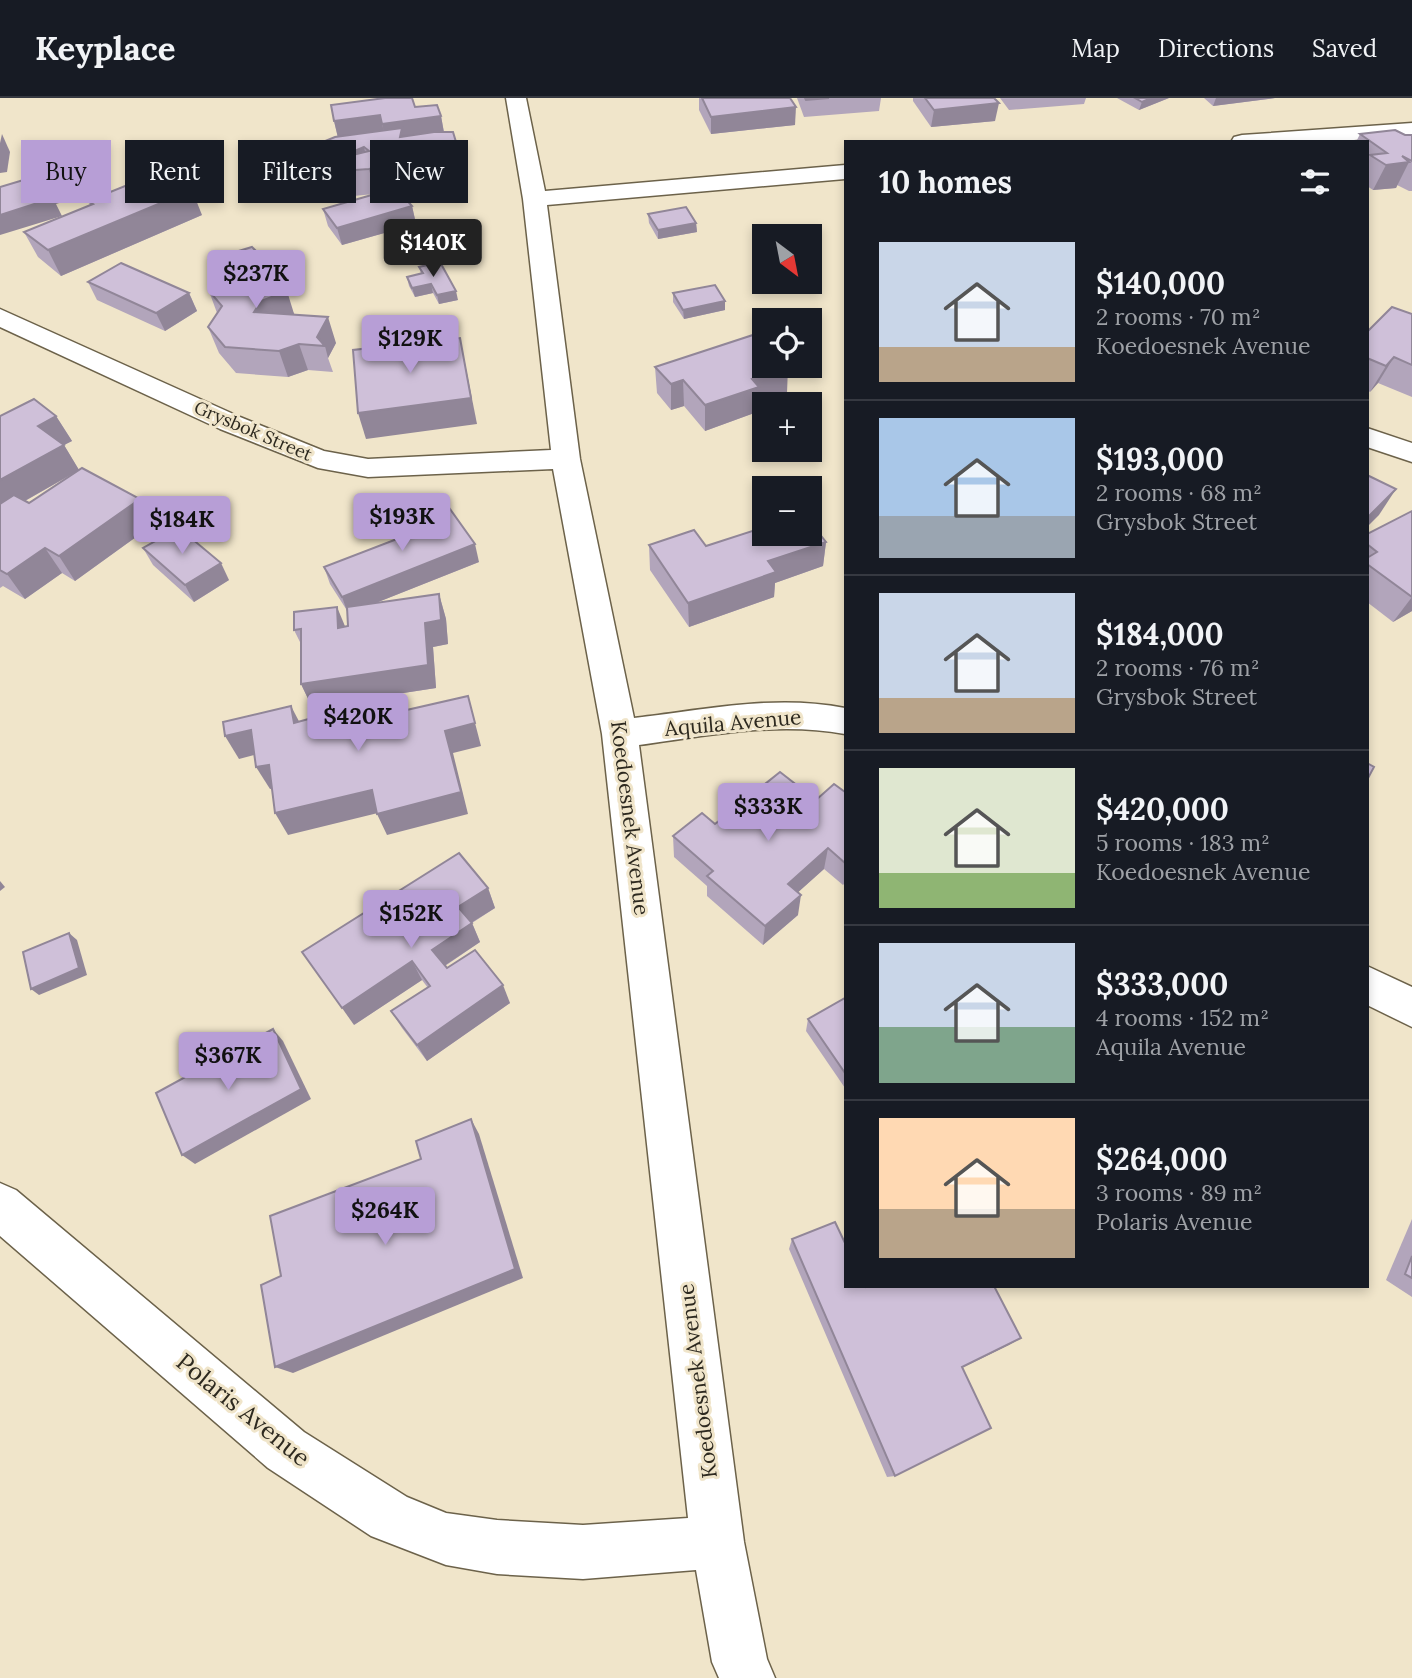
<!DOCTYPE html>
<html lang="en">
<head>
<meta charset="utf-8">
<style>
	body { margin:0; font-family:Lora,serif; background:#242831; color:#f1f3f6; height:100vh; display:flex; flex-direction:column; font-size:26px; white-space:nowrap }
	* { box-sizing:border-box; margin:0 }
	p { font-size:23px; color:#9ea1a6 }
	.icon { flex:none; width:38px; height:38px; fill:none; stroke:currentColor; stroke-width:2; stroke-linecap:round; stroke-linejoin:round }
	.map { position:relative; flex:1; overflow:hidden }
	.drawer { position:absolute; left:844px; top:42px; width:525px; height:1148px; display:flex; flex-direction:column; background:#171b24; border-radius:0px; box-shadow:0 4px 10px #0003 }
	.drawer>* { flex:none }
	.banner { position:absolute; left:21px; top:42px; width:665px; height:63px; display:flex; gap:14px }
	.needle { width:46px; rotate:148deg }
	.controls { position:absolute; left:752px; top:126px; display:grid; gap:14px }
	.controls a { display:grid; place-items:center; width:70px; height:70px; border-radius:0px; background:#171b24; box-shadow:0 4px 10px #0003; font-size:35px }
	.price { position:absolute; translate:-50% -60px; padding:0 16px; border-radius:7px; background:#b79ed6; color:#111; font-size:23px; line-height:46px; filter:drop-shadow(0 2px 4px #0008) }
	.price::after { content:''; position:absolute; left:50%; top:42px; width:21px; height:16px; margin-left:-10px; background:inherit; clip-path:polygon(0 0,100% 0,50% 100%) }
	.price.current { background:#222; color:#fff }
	ul { padding:0; list-style:none }
	li { display:flex; align-items:center; gap:21px; height:175px; padding:0 35px }
	li+li { border-top:2px solid #363941 }
	li span { display:grid; place-items:center; flex:none; width:196px; height:140px; border-radius:0px; color:#555 }
	li>.icon { margin-inline-start:auto }
	span .icon { width:84px; height:84px; fill:#fffc; stroke-width:1 }
	li b { font-size:30px }
	h2 { display:flex; justify-content:space-between; align-items:center; height:84px; padding:0 35px; font-size:30px }
	.pill { padding:0 24px; border-radius:0px; background:#171b24; box-shadow:0 4px 10px #0003; font-size:24px; line-height:63px }
	.pill.current { background:#b79ed6; color:#111 }
	header { display:flex; align-items:center; gap:42px; box-sizing:border-box; height:98px; padding:0 35px; background:#171b24; border-bottom:2px solid #363941 }
	header strong { font-size:33px }
	nav { display:flex; gap:38px; margin-inline-start:auto; font-size:24px }
	.map>svg:first-child { display:block }
	.lines { fill:none; stroke-linecap:round; stroke-linejoin:round }
	.minor-casing { stroke:#6c624a; stroke-width:3 }
	.minor { fill:#fff; fill-rule:evenodd }
	.wall { fill:#b2a5bb; fill-rule:evenodd }
	.shaded-wall { fill:#918698 }
	.building { fill:#cfc0d9; stroke:#918698; stroke-width:2; fill-rule:evenodd }
	.labels { text-anchor:middle; stroke-width:6; stroke-linejoin:round; paint-order:stroke }
	.far-street-label { font-size:18px; fill:#2d291f; stroke:#f0e5ca }
	.street-label { font-size:21px; fill:#2d291f; stroke:#f0e5ca }
	.near-street-label { font-size:24px; fill:#2d291f; stroke:#f0e5ca }
</style>
</head>
<body>
<header>
<strong>Keyplace</strong>
<nav><a>Map</a><a>Directions</a><a>Saved</a></nav>
</header>
<div class="map">
<svg width="1412" height="1580" viewBox="0 0 1412 1580">
	<rect width="100%" height="100%" fill="#f0e5ca"/>
	<g class="lines">
		<g class="minor-casing">
			<g id="minor">
				<path d="M506,0H526L545,93L845,67V81L547,107L580,361L634,620C704,612 775,596 845,610V636C776,623 707,638 639,647L744,1444L767,1561L775,1580H719L712,1564L696,1472L583,1481L497,1476L446,1467L371,1438L268,1370L0,1138V1085L16,1092L304,1334L407,1399L446,1415L497,1422L583,1427L688,1420L602,636L553,371L368,379L318,370L220,331L0,229V211L240,319L324,353L368,361L551,352L523,101Z"/>
				<polygon points="1412,25 1412,37 1331,44 1231,44 1234,39 1242,37"/>
				<polygon points="1367,330 1412,345 1412,364 1367,349"/>
				<polygon points="1367,868 1412,889 1412,929 1367,907"/>
			</g>
		</g>
		<use href="#minor" class="minor"/>
	</g>
	<g class="wall">
		<polygon points="699,0 790,0 795,27 711,36 699,12"/>
		<polygon points="797,0 881,0 879,13 804,19"/>
		<polygon points="913,0 925,0 995,23 931,29 913,3"/>
		<polygon points="1000,0 1086,0 1084,6 1009,12"/>
		<polygon points="1117,0 1169,0 1139,12"/>
		<polygon points="1204,0 1275,0 1213,8"/>
		<polygon points="415,9 441,18 444,34 456,44 461,70 424,75 426,85 397,91 412,108 416,126 342,147 328,128 323,111 374,96 322,101 320,94 295,103 275,93 267,67 338,39 334,23"/>
		<polygon points="1360,36 1412,37 1412,93 1409,93 1397,87 1396,90 1373,92 1367,88 1367,44 1356,44"/>
		<polygon points="88,103 202,117 61,178 38,159 24,134 90,107"/>
		<polygon points="648,116 696,125 697,134 658,141 649,125"/>
		<polygon points="209,162 273,179 295,217 336,245 328,260 333,274 308,272 288,279 236,275 219,255 208,229 217,215 209,193 218,184"/>
		<polygon points="419,169 458,202 439,206 433,195 415,199 409,188 407,179 421,176"/>
		<polygon points="88,184 189,195 197,213 165,233 97,202"/>
		<polygon points="673,195 725,212 684,221 673,204"/>
		<polygon points="1412,216 1412,299 1378,285 1370,294 1367,292 1367,234"/>
		<polygon points="655,269 787,295 758,305 757,314 705,333 684,308 671,312 657,295"/>
		<path d="M0,318H56L72,343L64,347L79,372L154,426L75,483L62,475L25,501L3,488L0,490ZM76,374L29,405L25,403Z"/>
		<polygon points="422,413 479,464 373,506 439,496 446,521 448,546 433,549 436,590 312,609 301,586 301,546 294,532 348,528 348,514 330,486 324,469 426,429"/>
		<polygon points="1412,413 1412,513 1393,524 1367,504 1367,436"/>
		<polygon points="826,444 823,468 775,485 774,499 689,529 650,472 649,447 706,448"/>
		<polygon points="143,450 229,482 194,504 153,467"/>
		<polygon points="845,694 845,785 843,787 824,771 798,794 798,817 763,847 707,798 707,788 674,759 673,738 715,726 816,702"/>
		<polygon points="488,790 495,810 472,825 480,844 445,868 447,870 510,905 427,963 402,930 391,913 428,890 422,882 354,927"/>
		<polygon points="845,900 845,990 806,933 808,921"/>
		<polygon points="1412,1121 1412,1199 1386,1182"/>
		<polygon points="792,1141 866,1189 1021,1240 962,1269 895,1378 887,1379 789,1151"/>
	</g>
	<g class="shaded-wall">
		<polygon points="1151,0 1169,0 1139,12 1142,4"/>
		<polygon points="1216,0 1275,0 1213,8"/>
		<polygon points="999,5 995,23 931,29 934,12"/>
		<polygon points="796,9 795,27 711,36 711,19"/>
		<polygon points="380,17 384,34 338,40 334,23"/>
		<polygon points="441,18 444,35 417,49 456,44 461,70 424,75 426,85 375,96 369,71 336,61 364,49 369,71 386,43 382,26"/>
		<polygon points="2,36 10,54 7,74 0,75 0,45"/>
		<polygon points="332,61 335,74 314,75 320,94 295,103 287,78"/>
		<polygon points="1409,64 1396,90 1373,92 1386,67"/>
		<polygon points="66,82 75,100 56,106 62,118 0,137 0,117 44,89"/>
		<polygon points="192,92 202,117 61,178 48,152"/>
		<polygon points="412,108 416,126 342,147 337,130"/>
		<polygon points="696,125 697,134 658,141 658,132"/>
		<polygon points="268,165 277,190 230,190 241,174"/>
		<polygon points="431,186 433,195 415,199 412,190"/>
		<polygon points="287,193 295,219 254,214 261,203"/>
		<polygon points="456,193 458,202 439,206 437,197"/>
		<polygon points="189,195 197,213 165,233 156,215"/>
		<polygon points="725,203 725,212 684,221 683,212"/>
		<polygon points="328,219 336,245 328,260 325,248 317,239"/>
		<polygon points="460,240 477,326 366,341 358,315"/>
		<polygon points="299,246 308,272 288,279 279,253"/>
		<polygon points="1394,259 1378,285 1370,294 1386,268"/>
		<polygon points="788,269 787,295 758,305 757,314 705,333 705,307 752,281"/>
		<polygon points="683,282 684,308 671,312 671,286"/>
		<polygon points="56,318 72,343 64,347 79,372 0,417 0,382 38,328"/>
		<polygon points="1396,391 1379,417 1367,429 1367,422 1369,418"/>
		<polygon points="140,401 154,426 75,483 59,458"/>
		<polygon points="826,444 823,468 775,485 774,499 689,529 688,505 768,463"/>
		<polygon points="475,446 479,464 348,516 342,499"/>
		<polygon points="45,450 62,475 25,501 7,476"/>
		<polygon points="221,465 229,482 194,504 185,487"/>
		<polygon points="439,496 446,521 448,546 433,549 436,590 312,609 301,586 425,525"/>
		<polygon points="1412,499 1412,513 1393,524"/>
		<polygon points="337,509 347,533 338,530"/>
		<polygon points="468,598 481,648 453,655 468,716 387,737 377,716 445,633"/>
		<polygon points="291,608 303,631 294,625"/>
		<polygon points="251,632 265,654 239,661 225,638"/>
		<polygon points="269,667 282,689 270,691 256,669"/>
		<polygon points="372,692 382,714 288,737 275,715"/>
		<polygon points="828,750 824,771 785,806 788,786"/>
		<polygon points="0,783 5,789 0,793"/>
		<polygon points="488,790 495,810 466,828 458,809"/>
		<polygon points="801,797 798,817 763,847 765,828"/>
		<polygon points="472,825 480,844 441,870 432,852"/>
		<polygon points="69,835 77,842 87,877 39,897 31,891"/>
		<polygon points="412,863 422,882 354,927 342,910"/>
		<polygon points="503,887 510,905 427,963 417,947"/>
		<polygon points="273,931 283,943 311,1001 195,1066 182,1057"/>
		<polygon points="471,1021 479,1036 523,1180 293,1275 275,1269"/>
		<polygon points="1021,1240 1009,1247 951,1275 962,1269"/>
	</g>
	<g class="building">
		<polygon points="385,0 412,0 415,9 437,7 441,18 382,26 380,17 334,23 331,7"/>
		<polygon points="702,0 790,0 796,9 711,19"/>
		<polygon points="805,0 829,0 806,2"/>
		<polygon points="925,0 994,0 999,5 934,12"/>
		<polygon points="1135,0 1151,0 1142,4"/>
		<path d="M402,30L400,39L434,34H453L456,44L417,49L420,60L369,71L314,75L315,69L333,64L332,61L287,78L267,67L335,39ZM364,49L369,53L336,61Z"/>
		<polygon points="1395,32 1405,37 1412,37 1412,63 1402,58 1409,64 1386,67 1370,57 1387,55 1360,36"/>
		<polygon points="57,72 66,82 44,89 53,100 0,117 0,89"/>
		<polygon points="162,73 192,92 48,152 24,134 93,106 88,103"/>
		<polygon points="396,90 412,108 337,130 323,111"/>
		<polygon points="686,109 696,125 658,132 648,116"/>
		<polygon points="252,149 268,165 241,174 230,190 270,176 287,193 261,203 254,214 328,219 317,239 325,248 299,246 279,253 225,249 208,229 222,208 209,193 214,185 226,181 209,162"/>
		<polygon points="440,164 456,193 437,197 431,186 412,190 407,179 423,175 419,169"/>
		<polygon points="121,165 189,195 156,215 88,184"/>
		<polygon points="715,187 725,203 683,212 673,195"/>
		<polygon points="1392,209 1412,216 1412,267 1394,259 1386,268 1367,260 1367,234"/>
		<polygon points="756,236 765,245 765,268 787,268 788,269 752,281 759,289 705,307 683,282 671,286 655,269"/>
		<polygon points="460,240 471,300 358,315 353,252"/>
		<polygon points="34,301 56,318 38,328 64,347 0,382 0,318"/>
		<polygon points="82,370 140,401 59,458 45,450 7,476 0,472 0,406 14,397 29,405"/>
		<polygon points="1367,377 1396,391 1369,418 1367,417"/>
		<polygon points="445,404 475,446 342,499 324,469 431,428 422,413"/>
		<polygon points="1412,413 1412,499 1367,466 1367,460 1377,454 1367,446 1367,436"/>
		<polygon points="810,424 826,444 768,463 776,474 688,505 649,447 694,432 706,448 765,429 765,436 810,436"/>
		<polygon points="179,430 221,465 185,487 143,450"/>
		<polygon points="439,496 441,522 425,525 428,567 301,586 301,531 294,532 294,514 337,509 338,530 348,528 347,509"/>
		<polygon points="468,598 475,625 445,633 461,694 377,716 372,692 275,715 269,667 256,669 251,632 225,638 223,624 291,608 294,625 385,600 389,616"/>
		<polygon points="1367,665 1374,669 1367,682"/>
		<polygon points="780,674 816,702 834,686 845,694 845,765 828,750 788,786 801,797 765,828 707,778 713,773 673,738 702,715 715,726"/>
		<polygon points="459,755 488,790 458,809 472,825 432,852 447,870 475,852 503,887 417,947 391,913 430,888 412,863 342,910 302,854"/>
		<polygon points="69,835 79,870 31,891 23,854"/>
		<polygon points="845,900 845,975 808,921"/>
		<polygon points="273,931 301,991 182,1057 156,995"/>
		<polygon points="471,1021 515,1171 275,1269 261,1187 281,1178 270,1118 421,1061 416,1043"/>
		<polygon points="835,1124 845,1145 845,1188 865,1188 866,1189 868,1188 994,1188 1021,1240 962,1269 991,1330 895,1378 792,1141"/>
		<polygon points="1412,1158 1412,1180 1405,1176"/>
	</g>
	<g class="labels">
		<g class="far-street-label">
			<text transform="translate(253 333) rotate(23)" y="6">Grysbok Street</text>
		</g>
		<g class="street-label">
			<text transform="translate(733 625) rotate(-5)" y="7">Aquila Avenue</text>
			<text transform="translate(630 720) rotate(83)" y="7">Koedoesnek Avenue</text>
			<text transform="translate(698 1283) rotate(-97)" y="7">Koedoesnek Avenue</text>
		</g>
		<g class="near-street-label">
			<text transform="translate(243 1312) rotate(39)" y="8">Polaris Avenue</text>
		</g>
	</g>
</svg>
<div class="controls">
<a><svg class="needle" viewBox="-14 -14 28 28"><path d="M0-13l5 13h-10z" fill="#e53935"/><path d="M0 13l5-13h-10z" fill="#9ea1a6"/></svg></a>
<a><svg class="icon" aria-label="locate" viewBox="0 0 24 24"><circle cx="12" cy="12" r="6"/><path d="M12 2v4M12 18v4M2 12h4M18 12h4"/></svg></a>
<a>+</a>
<a>−</a>
</div>
<b class="price current" style="left:433px;top:181px">$140K</b>
<b class="price" style="left:256px;top:212px">$237K</b>
<b class="price" style="left:410px;top:277px">$129K</b>
<b class="price" style="left:402px;top:455px">$193K</b>
<b class="price" style="left:182px;top:458px">$184K</b>
<b class="price" style="left:358px;top:655px">$420K</b>
<b class="price" style="left:768px;top:745px">$333K</b>
<b class="price" style="left:411px;top:852px">$152K</b>
<b class="price" style="left:228px;top:994px">$367K</b>
<b class="price" style="left:385px;top:1149px">$264K</b>
<div class="banner">
<a class="pill current">Buy</a>
<a class="pill">Rent</a>
<a class="pill">Filters</a>
<a class="pill">New</a>
</div>
<section class="drawer">
<h2>10 homes<svg class="icon" aria-label="filters" viewBox="0 0 24 24"><path d="M4 7h16M4 17h16"/><circle cx="9" cy="7" r="2"/><circle cx="15" cy="17" r="2"/></svg></h2>
<ul>
<li><span style="background:linear-gradient(#c9d6e8 75%,#b9a48a 0)"><svg class="icon" aria-label="home" viewBox="0 0 24 24"><path d="M3 11l9-7 9 7M6 9v11h12V9"/></svg></span><div><b>$140,000</b><p>2 rooms · 70 m²</p><p>Koedoesnek Avenue</p></div></li>
<li><span style="background:linear-gradient(#a9c7e8 70%,#9aa5b1 0)"><svg class="icon" aria-label="home" viewBox="0 0 24 24"><path d="M3 11l9-7 9 7M6 9v11h12V9"/></svg></span><div><b>$193,000</b><p>2 rooms · 68 m²</p><p>Grysbok Street</p></div></li>
<li><span style="background:linear-gradient(#c9d6e8 75%,#b9a48a 0)"><svg class="icon" aria-label="home" viewBox="0 0 24 24"><path d="M3 11l9-7 9 7M6 9v11h12V9"/></svg></span><div><b>$184,000</b><p>2 rooms · 76 m²</p><p>Grysbok Street</p></div></li>
<li><span style="background:linear-gradient(#dfe7d0 75%,#8fb573 0)"><svg class="icon" aria-label="home" viewBox="0 0 24 24"><path d="M3 11l9-7 9 7M6 9v11h12V9"/></svg></span><div><b>$420,000</b><p>5 rooms · 183 m²</p><p>Koedoesnek Avenue</p></div></li>
<li><span style="background:linear-gradient(#c9d6e8 60%,#7fa58c 0)"><svg class="icon" aria-label="home" viewBox="0 0 24 24"><path d="M3 11l9-7 9 7M6 9v11h12V9"/></svg></span><div><b>$333,000</b><p>4 rooms · 152 m²</p><p>Aquila Avenue</p></div></li>
<li><span style="background:linear-gradient(#ffd9b3 65%,#b9a48a 0)"><svg class="icon" aria-label="home" viewBox="0 0 24 24"><path d="M3 11l9-7 9 7M6 9v11h12V9"/></svg></span><div><b>$264,000</b><p>3 rooms · 89 m²</p><p>Polaris Avenue</p></div></li>
</ul>
</section>
</div>
</body>
</html>
